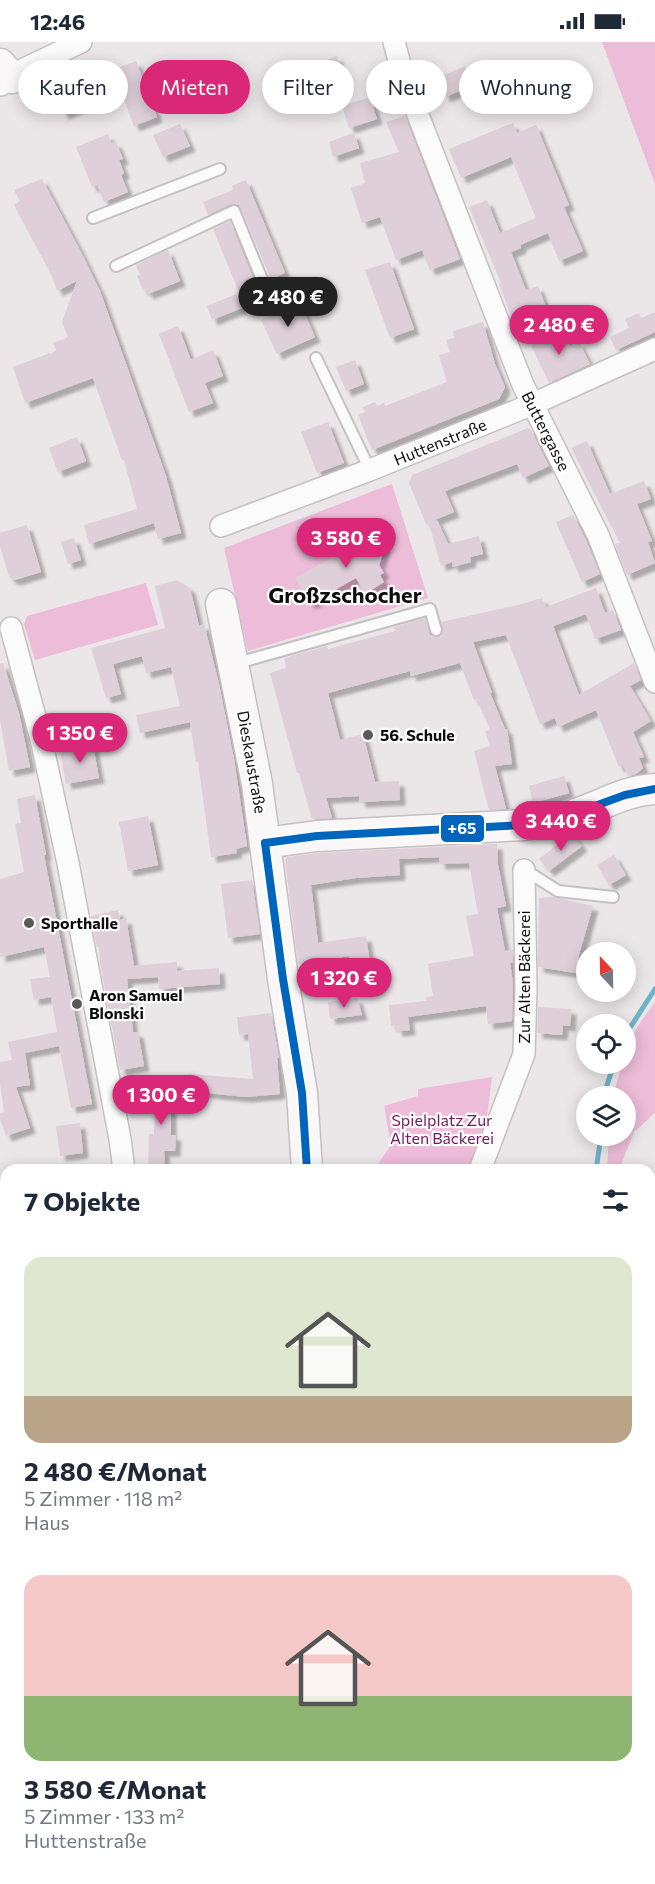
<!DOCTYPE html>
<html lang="de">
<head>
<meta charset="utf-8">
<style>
	body { margin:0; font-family:Commissioner,sans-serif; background:#f2f2f3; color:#1f2937; height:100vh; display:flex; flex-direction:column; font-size:22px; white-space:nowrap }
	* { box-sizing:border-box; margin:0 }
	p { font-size:20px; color:#747a83 }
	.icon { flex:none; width:33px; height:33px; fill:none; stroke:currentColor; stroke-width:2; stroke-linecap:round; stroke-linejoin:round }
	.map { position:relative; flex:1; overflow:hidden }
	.panel { position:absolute; left:0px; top:1122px; width:656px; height:720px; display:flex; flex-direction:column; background:#fff; border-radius:18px 18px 0 0; box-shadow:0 3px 15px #0003 }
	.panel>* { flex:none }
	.hud { position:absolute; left:18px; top:18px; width:620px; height:54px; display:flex; gap:12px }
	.needle { width:39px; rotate:338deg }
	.fabs { position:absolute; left:576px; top:900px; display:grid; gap:12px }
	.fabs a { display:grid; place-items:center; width:60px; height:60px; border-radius:50%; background:#fff; box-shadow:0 3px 15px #0003; font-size:30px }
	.price { position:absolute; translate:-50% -51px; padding:0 14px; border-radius:21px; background:#db2777; color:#fff; font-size:20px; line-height:39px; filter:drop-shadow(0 2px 3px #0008) }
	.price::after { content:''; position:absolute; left:50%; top:36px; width:18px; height:14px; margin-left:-9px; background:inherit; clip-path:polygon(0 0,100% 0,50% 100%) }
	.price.current { background:#222; color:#fff }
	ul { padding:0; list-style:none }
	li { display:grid; align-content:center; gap:12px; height:318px; padding:0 24px }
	li span { display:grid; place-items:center; height:186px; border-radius:18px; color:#555 }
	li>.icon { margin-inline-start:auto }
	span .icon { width:108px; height:108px; fill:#fffc; stroke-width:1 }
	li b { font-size:26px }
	h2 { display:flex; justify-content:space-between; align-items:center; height:72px; padding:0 24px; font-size:26px }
	.tag { padding:0 21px; border-radius:27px; background:#fff; box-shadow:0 3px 15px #0003; font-size:21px; line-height:54px }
	.tag.current { background:#db2777; color:#fff }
	.status { display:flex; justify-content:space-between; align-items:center; height:42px; padding:0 30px; background:#fff; direction:ltr }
	.status svg { height:16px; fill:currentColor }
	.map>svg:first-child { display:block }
	.green { fill:#edbcd8 }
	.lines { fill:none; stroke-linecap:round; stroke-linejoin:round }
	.stream { stroke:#6eb4c6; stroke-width:5 }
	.building { fill:#decfd8; filter:url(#shadow) }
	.lane-casing { stroke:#c5c1c3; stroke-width:14 }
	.street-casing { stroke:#c5c1c3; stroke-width:24 }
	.secondary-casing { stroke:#c5c1c3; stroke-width:33 }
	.lane { stroke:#fcfbfc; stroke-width:10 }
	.street { stroke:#fcfbfc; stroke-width:21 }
	.secondary { stroke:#f9f7f8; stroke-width:30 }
	.bus-1-casing { stroke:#fff; stroke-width:12 }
	.bus-1 { stroke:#0065bd; stroke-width:8 }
	.poi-dot { fill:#5b585a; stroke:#fff; stroke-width:2 }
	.labels { text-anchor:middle; stroke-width:4.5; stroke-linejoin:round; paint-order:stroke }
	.street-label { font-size:16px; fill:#0e0c0d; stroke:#fff }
	.poi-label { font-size:16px; font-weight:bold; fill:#0e0c0d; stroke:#fff; text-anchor:start }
	.park-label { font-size:16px; fill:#7c145a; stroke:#fff }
	.district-label { font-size:22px; font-weight:bold; fill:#0e0c0d; stroke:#fff }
	.line-badge { stroke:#fff; stroke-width:2 }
	.badge-label { font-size:16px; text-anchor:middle; font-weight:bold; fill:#fff }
</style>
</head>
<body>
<div class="status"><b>12:46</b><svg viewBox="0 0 49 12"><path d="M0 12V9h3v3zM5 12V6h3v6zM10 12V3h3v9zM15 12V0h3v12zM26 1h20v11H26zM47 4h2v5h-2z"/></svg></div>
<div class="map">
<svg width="655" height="1842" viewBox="0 0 655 1842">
	<defs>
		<filter id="shadow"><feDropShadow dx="5.5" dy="5.5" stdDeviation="1.5" flood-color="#0004"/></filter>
	</defs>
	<rect width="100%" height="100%" fill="#ebe6e8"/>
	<g class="green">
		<polygon points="602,0 655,0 655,142"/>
		<polygon points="392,442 428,556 248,609 224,506"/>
		<polygon points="146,541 158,583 35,618 24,582 27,574"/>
		<path d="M655,960V1071L634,1090L619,1128H607L609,1094H626V1054H613L622,1022H626C626,997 641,979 655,960Z"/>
		<polygon points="492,1035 485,1091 469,1128 374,1128 391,1103 384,1064 418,1054 418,1047"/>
		<polygon points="650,1350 655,1350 655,1566 650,1563"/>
		<polygon points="650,1590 655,1594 655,1842 476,1842 474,1836 650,1836"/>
	</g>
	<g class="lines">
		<g class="stream">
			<polyline points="626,992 655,947"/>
			<polyline points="605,1054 607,1043 614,1022"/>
			<polyline points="596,1128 601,1094"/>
			<polyline points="445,1836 445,1842"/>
		</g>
	</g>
	<g class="building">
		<polygon points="337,14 345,39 316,50 307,24"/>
		<polygon points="136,19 157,75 134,84 121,50 63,72 55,51"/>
		<polygon points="465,24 473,43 445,55 437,36"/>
		<polygon points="370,55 377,77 349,86 342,64"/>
		<polygon points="405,74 460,217 430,228 422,208 396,218 380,175 362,181 351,146 365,141 360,121 399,110 386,80"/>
		<polygon points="513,81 517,91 536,83 569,163 564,165 583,209 559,219 548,191 520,203 521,206 511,210 526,248 538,244 547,268 514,281 499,242 501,241 469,165 487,158 500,191 536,176 511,115 461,136 449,107"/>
		<polygon points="180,82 190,104 163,115 153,93"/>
		<polygon points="354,91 359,106 333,115 329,100"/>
		<polygon points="108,92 111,101 116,100 123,117 119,118 124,131 121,133 128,150 104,160 97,143 92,145 76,105"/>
		<polygon points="42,137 82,212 100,249 166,434 181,491 158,497 154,481 89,502 84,483 137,467 124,418 122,418 93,336 25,361 13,325 50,311 51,312 56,308 53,301 68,295 62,280 77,239 57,249 52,234 14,163 20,159 14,148"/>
		<polygon points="246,138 285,231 271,237 239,163 231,162 208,173 203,160 233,148 232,144"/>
		<polygon points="230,179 256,243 239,250 213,187"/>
		<polygon points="168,208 180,239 148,252 146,247 143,248 137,234 140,233 136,223"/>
		<polygon points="390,220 414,287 390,296 365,228"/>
		<polygon points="236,252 242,266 212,278 207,264"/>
		<polygon points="300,260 315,295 277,312 261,278"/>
		<polygon points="655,270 655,290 616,308 610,295 629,286 625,277 639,271 641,276"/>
		<polygon points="483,280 495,322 505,345 499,357 372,408 358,373 365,370 363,365 375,360 377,364 384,361 385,364 447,340 439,313 450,310 446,298 454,296 453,289"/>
		<polygon points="178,284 191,318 213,308 223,334 205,341 213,361 189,370 159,292"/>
		<polygon points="562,287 570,304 579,300 590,322 549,341 531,303"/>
		<polygon points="355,318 364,342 346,349 336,325"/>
		<polygon points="328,380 344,421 317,431 301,390"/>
		<polygon points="528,386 531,388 549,424 523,436 517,422 445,449 454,470 432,479 437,478 448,502 479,494 483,512 470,515 471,520 453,525 452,520 441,524 429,481 426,482 409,441 412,433"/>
		<polygon points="77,395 86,419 58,430 49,406"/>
		<polygon points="587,399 610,452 644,439 651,457 637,462 652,499 648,500 655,521 627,533 615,502 620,501 571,406"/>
		<polygon points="573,473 586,498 600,532 582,540 556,480"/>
		<polygon points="27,483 41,530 15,538 9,535 0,504 0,491"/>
		<polygon points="356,494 360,500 369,494 379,497 385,506 379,523 384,531 380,533 384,540 365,552 356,536 310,562 295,536 342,510 338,504"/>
		<polygon points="74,496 81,518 68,522 61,500"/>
		<polygon points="177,538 190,546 199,584 204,582 219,642 234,717 247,804 236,807 237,811 211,815 198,720 196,720 190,680 140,691 136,673 180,664 171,625 146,631 142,614 113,622 121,652 106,656 91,606 165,586 155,544"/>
		<polygon points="596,546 605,571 613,568 621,588 595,597 586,572 553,584 579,653 634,621 641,638 630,644 651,679 633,690 644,715 639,716 643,726 636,732 628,734 623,723 619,725 596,668 558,685 555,676 540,682 506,593 473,600 492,651 490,651 505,687 507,687 512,722 495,724 506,767 489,768 474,709 490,704 485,689 490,688 477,657 474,658 460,621 411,634 410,629 328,651 340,698 363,692 375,740 399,739 400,758 360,760 359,754 326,756 332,776 312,777 299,731 297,731 270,631 286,626 284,616 327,604 328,607 395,589 394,585 425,576 430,593 437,595 443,590 441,580 518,563 542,556 546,565"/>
		<polygon points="3,621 19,671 30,725 9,729 0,678 0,622"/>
		<polygon points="93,703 99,736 66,742 60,709"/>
		<polygon points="564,734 569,751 533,761 529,744"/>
		<polygon points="35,753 46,813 44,813 92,1062 71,1066 59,1004 25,1011 30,1043 16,1045 30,1086 6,1094 0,1076 0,1071 4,1070 0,1042 0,1020 12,1018 8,1000 57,990 51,955 34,958 30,937 50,935 44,905 0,915 0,837 24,830 15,782 21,781 17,757"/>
		<polygon points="148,774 158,823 128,829 119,780"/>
		<polygon points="572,791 582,804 549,829 539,817"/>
		<polygon points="497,802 498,823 506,864 497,866 505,909 513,908 513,921 510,920 513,942 512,979 488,982 486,964 408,975 410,988 397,989 396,983 391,984 389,963 427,959 426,955 433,954 428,922 474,914 466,874 478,872 469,821 440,822 439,815 399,817 400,833 356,836 311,843 318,901 366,894 371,928 352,931 349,914 298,922 285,818 287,815 319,811"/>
		<polygon points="614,813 626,833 609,843 597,823"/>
		<polygon points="252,838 260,892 228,896 221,842"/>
		<polygon points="554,855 593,864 578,916 585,918 582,932 538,925 539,856"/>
		<polygon points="118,868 120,878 126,876 134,924 177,920 177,929 219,926 220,942 159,947 158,935 127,937 133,990 138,990 144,1024 120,1028 100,921 99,905 97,905 91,874"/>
		<polygon points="357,956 362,973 330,977 328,960"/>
		<polygon points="538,965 571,967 570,984 563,983 562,993 537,991"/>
		<polygon points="271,971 279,1016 277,1016 280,1052 246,1055 187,1049 189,1032 253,1037 248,992 239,993 237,975"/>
		<polygon points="155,1037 171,1037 171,1093 176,1093 175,1109 164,1109 165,1128 148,1128 149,1092 154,1092"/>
		<polygon points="80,1081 83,1111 60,1114 56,1084"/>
	</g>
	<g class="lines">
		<g class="lane-casing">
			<g id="lane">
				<polyline points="93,176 220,127"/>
				<polyline points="116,224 234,169 263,240"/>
				<polyline points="316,316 370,428"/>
				<polyline points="234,622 430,567 436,588"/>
				<polyline points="525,828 558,849 613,855"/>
			</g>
		</g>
		<g class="street-casing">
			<g id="street">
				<polyline points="394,0 404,37 523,343 598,493 655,640"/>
				<polyline points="1,43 24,27 81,0"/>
				<polyline points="221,484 370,428 533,362 655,307"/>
				<polyline points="11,586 41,697 68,821 120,1097 124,1128"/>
				<polyline points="480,1128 524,1012 526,946 524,828"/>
				<polyline points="0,1488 6,1487"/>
				<polyline points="650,1783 655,1783"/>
				<polyline points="26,1836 42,1842"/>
				<polyline points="0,1837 11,1836"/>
				<polyline points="249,1842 251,1836"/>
			</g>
		</g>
		<g class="secondary-casing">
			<g id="secondary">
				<polyline points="0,22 12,36"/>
				<polyline points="221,562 257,742 283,937 302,1051 307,1128"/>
				<path d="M265,801L317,794L524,783C543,780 561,778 579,771C607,761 625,749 655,747"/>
				<polyline points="0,1164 6,1165"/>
				<polyline points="87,1842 89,1836"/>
			</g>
		</g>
		<use href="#lane" class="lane"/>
		<use href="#street" class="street"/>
		<use href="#secondary" class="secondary"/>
		<g class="bus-1-casing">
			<g id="bus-1">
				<polyline points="265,801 317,794 524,783 565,775 625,753 655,747"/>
				<polyline points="265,801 283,937 302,1051 307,1128"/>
			</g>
		</g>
		<use href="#bus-1" class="bus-1"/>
	</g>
	<g class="poi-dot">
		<circle cx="368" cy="693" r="6"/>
		<circle cx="29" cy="881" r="6"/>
		<circle cx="77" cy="962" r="6"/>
	</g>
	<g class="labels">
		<g class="street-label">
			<text transform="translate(546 389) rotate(63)" y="6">Buttergasse</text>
			<text transform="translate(440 400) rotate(-22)" y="6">Huttenstraße</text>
			<text transform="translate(252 720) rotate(80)" y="6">Dieskaustraße</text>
			<text transform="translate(524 935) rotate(-90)" y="6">Zur Alten Bäckerei</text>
		</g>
		<g class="poi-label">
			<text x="380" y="699">56. Schule</text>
			<text x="41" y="887">Sporthalle</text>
			<text x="89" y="959">Aron Samuel<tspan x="89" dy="18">Blonski</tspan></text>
		</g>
		<g class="park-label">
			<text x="442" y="1084">Spielplatz Zur<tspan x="442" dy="18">Alten Bäckerei</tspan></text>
		</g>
		<g class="district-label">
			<text x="345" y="561">Großzschocher</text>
		</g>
	</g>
	<rect class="line-badge" x="440" y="772" width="45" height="29" rx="6" fill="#0065bd"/>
	<g class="badge-label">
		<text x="462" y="792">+65</text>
	</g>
</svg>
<div class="fabs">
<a><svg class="needle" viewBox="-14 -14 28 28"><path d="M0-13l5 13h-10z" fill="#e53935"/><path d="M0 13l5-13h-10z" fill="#747a83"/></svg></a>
<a><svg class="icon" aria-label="locate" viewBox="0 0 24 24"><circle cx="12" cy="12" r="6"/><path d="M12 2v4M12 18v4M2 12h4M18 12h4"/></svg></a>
<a><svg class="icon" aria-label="layers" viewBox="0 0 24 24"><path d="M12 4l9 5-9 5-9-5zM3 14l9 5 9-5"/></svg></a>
</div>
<b class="price current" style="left:288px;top:286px">2 480 €</b>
<b class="price" style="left:559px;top:314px">2 480 €</b>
<b class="price" style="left:346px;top:527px">3 580 €</b>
<b class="price" style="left:80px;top:722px">1 350 €</b>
<b class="price" style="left:561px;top:810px">3 440 €</b>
<b class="price" style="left:344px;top:967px">1 320 €</b>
<b class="price" style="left:161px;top:1084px">1 300 €</b>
<div class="hud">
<a class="tag">Kaufen</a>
<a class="tag current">Mieten</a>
<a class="tag">Filter</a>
<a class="tag">Neu</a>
<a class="tag">Wohnung</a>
</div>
<section class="panel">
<h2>7 Objekte<svg class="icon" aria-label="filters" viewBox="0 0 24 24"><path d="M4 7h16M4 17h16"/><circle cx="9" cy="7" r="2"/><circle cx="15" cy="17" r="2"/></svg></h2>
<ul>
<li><span style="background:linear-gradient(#dfe7d0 75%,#b9a48a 0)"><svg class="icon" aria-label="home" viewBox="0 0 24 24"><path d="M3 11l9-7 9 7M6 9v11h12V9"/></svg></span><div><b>2 480 €/Monat</b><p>5 Zimmer · 118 m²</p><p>Haus</p></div></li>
<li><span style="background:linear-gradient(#f6c9c9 65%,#8fb573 0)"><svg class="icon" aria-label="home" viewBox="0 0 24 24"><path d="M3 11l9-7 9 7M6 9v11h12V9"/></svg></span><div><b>3 580 €/Monat</b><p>5 Zimmer · 133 m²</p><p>Huttenstraße</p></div></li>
</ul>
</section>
</div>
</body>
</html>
